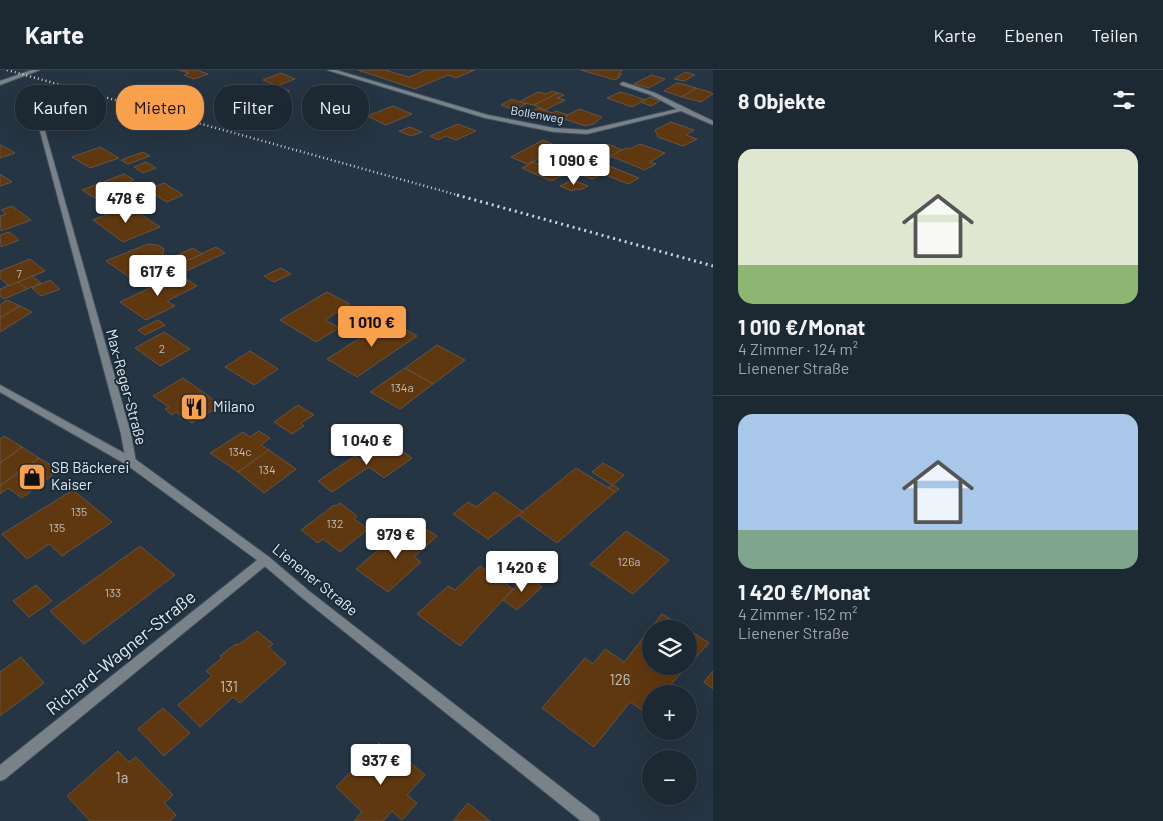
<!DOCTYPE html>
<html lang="de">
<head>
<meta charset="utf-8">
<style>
	body { margin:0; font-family:Barlow,sans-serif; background:#25303a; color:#f1f3f6; height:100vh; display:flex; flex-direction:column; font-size:19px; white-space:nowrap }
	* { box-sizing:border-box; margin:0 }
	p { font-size:16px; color:#a0a6ac }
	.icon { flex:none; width:28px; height:28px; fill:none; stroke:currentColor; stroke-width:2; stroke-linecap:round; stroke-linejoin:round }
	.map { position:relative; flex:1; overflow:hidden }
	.panel { display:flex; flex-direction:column; background:#1c2832; width:450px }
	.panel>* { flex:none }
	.guide { position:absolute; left:15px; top:15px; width:475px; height:45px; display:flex; gap:10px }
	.buttons { position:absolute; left:642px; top:550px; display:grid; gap:10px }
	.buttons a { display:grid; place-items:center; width:55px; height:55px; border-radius:50%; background:#1c2832; box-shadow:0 5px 20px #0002,0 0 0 1px #3a444d; font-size:25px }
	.price { position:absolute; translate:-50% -42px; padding:0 11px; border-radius:5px; background:#fff; color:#222; font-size:16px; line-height:32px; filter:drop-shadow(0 1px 2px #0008) }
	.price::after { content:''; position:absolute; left:50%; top:30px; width:15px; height:11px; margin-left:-8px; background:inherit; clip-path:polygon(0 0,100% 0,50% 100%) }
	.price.on { background:#f9a04d; color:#111 }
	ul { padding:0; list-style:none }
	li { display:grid; align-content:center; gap:10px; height:265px; padding:0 25px }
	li+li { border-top:1px solid #3a444d }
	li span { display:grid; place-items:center; height:155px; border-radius:15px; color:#555 }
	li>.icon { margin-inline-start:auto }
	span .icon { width:90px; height:90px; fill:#fffc; stroke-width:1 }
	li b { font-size:21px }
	h2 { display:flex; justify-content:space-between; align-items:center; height:60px; padding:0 25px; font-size:21px }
	.pill { padding:0 18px; border-radius:20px; background:#1c2832; box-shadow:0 5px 20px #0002,0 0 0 1px #3a444d; font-size:18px; line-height:45px }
	.pill.on { background:#f9a04d; color:#111 }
	header { display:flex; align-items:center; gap:30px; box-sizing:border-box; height:70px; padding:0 25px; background:#1c2832; border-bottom:1px solid #3a444d }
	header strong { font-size:24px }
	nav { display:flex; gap:28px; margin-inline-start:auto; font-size:18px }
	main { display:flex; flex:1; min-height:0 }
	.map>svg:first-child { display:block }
	.building { fill:#603810; stroke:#655445 }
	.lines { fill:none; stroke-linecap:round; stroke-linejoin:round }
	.minor-casing { stroke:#44525f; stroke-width:2 }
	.tertiary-casing { stroke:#44525f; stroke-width:2 }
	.minor { fill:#7a8289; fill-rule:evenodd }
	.tertiary { fill:#7a8289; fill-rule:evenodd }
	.rail-far1 { stroke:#cad4de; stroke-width:2.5; stroke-dasharray:1 3; stroke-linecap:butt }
	.rail { stroke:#cad4de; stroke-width:3; stroke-dasharray:2 4; stroke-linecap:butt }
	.labels { text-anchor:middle; stroke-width:4; stroke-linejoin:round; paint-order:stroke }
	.far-number-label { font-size:11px; fill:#c1bebb }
	.far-street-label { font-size:12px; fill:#e1ebf4; stroke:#1c2b38 }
	.number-label { font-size:12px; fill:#c1bebb }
	.street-label { font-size:15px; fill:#e1ebf4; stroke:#1c2b38 }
	.poi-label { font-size:15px; fill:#e1ebf4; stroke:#1c2b38; text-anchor:start }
	.near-number-label { font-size:15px; fill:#c1bebb }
	.near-street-label { font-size:18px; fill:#e1ebf4; stroke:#1c2b38 }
</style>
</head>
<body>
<header>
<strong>Karte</strong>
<nav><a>Karte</a><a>Ebenen</a><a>Teilen</a></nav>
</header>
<main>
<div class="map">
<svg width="713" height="751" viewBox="0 0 713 751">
	<rect width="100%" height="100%" fill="#263543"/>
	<g class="building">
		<polygon points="179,0 196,0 208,4 194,9 184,5 189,3"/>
		<polygon points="358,0 385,0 409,7 426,0 475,0 456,8 448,5 415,19"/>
		<polygon points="581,0 623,0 619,3 622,4 617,6 620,7 615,10"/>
		<polygon points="685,2 695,5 684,11 674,9"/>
		<polygon points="281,3 295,9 277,16 263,10"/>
		<polygon points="651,5 665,9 649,18 634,14"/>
		<polygon points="677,13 683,14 696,18 682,27 664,21"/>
		<polygon points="331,16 345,21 348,21 326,29 311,23"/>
		<polygon points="280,17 290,21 273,28 263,24"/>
		<polygon points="696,18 710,22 713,24 701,32 682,27"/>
		<polygon points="348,21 364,27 347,34 331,27 326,29"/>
		<polygon points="552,21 558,23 534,35 519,32 538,22 546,24"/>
		<polygon points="620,22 631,25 645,30 632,37 607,28"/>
		<polygon points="558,23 564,25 557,28 565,30 545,40 534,35"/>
		<polygon points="650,27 660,31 651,36 641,32"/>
		<polygon points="512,29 523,33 526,34 514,40 501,35"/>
		<polygon points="393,36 412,44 386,55 367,46"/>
		<polygon points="538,38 541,39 552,43 541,49 527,44"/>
		<polygon points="351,39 364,44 353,48 340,43"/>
		<polygon points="579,39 602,47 594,54 585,56 562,48"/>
		<polygon points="556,41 568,45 562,48 566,50 563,51 547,46"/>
		<polygon points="671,52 694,60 686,65 697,69 683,76 658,67 655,60"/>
		<polygon points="458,54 476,61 456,70 446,66 438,70 430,66"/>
		<polygon points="410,57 422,62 411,66 399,61"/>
		<polygon points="543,70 564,79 527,94 511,87"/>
		<polygon points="608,74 622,80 610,88 594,81"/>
		<polygon points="640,74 665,83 650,92 656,94 645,100 610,86 626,78 629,79"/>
		<polygon points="0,75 3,76 15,83 0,88"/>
		<polygon points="100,77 119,88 90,98 72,87"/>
		<polygon points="143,82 150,86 128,94 121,90"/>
		<polygon points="597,91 639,108 628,114 603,104 592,109 572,101 588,92 591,93"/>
		<polygon points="146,92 156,98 143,103 134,97"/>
		<polygon points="534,92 546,98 535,104 522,98"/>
		<polygon points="546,98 563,105 551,111 535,104"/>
		<polygon points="0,104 12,112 0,116"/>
		<polygon points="124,104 134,110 115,118 122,124 108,129 105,127 98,130 82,120"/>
		<polygon points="573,110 588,116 580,120 576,119 572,121 560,116"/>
		<polygon points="164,113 183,125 167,132 147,120"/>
		<polygon points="12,136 31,150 1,161 0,146 6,144 1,140"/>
		<polygon points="128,136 160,157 123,172 93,150"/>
		<polygon points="9,162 19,170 1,177 0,165"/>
		<polygon points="148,174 158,175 164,179 163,184 148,191 155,196 129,207 106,191"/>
		<polygon points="216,177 225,183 184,202 175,196"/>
		<polygon points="193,178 202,184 175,196 166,190"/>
		<polygon points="30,189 45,201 9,216 0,208 0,201"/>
		<polygon points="281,198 291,204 274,212 264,206"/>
		<polygon points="179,204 197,216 167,231 175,236 146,250 120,232"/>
		<polygon points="32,206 41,213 27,219 18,212"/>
		<polygon points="50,210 60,219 41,226 32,218"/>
		<polygon points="18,212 27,219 4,229 0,226 0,219"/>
		<polygon points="327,222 350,234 325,250 339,258 316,272 280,250"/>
		<polygon points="7,230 20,236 0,248 0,235"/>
		<polygon points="20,236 32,242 0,262 0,248"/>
		<polygon points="158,250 165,255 145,265 138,260"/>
		<polygon points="388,250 417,266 357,307 327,289"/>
		<polygon points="164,262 190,279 160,296 135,278"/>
		<polygon points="437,275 465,290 433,314 405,298"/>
		<polygon points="250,281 278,299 254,315 225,297"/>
		<polygon points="405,298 433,314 400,339 370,322"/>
		<polygon points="183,308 221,335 192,353 176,342 172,345 165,339 169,337 153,326"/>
		<polygon points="298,335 314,345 301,353 304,356 292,364 274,352"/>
		<polygon points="259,361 270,368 261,375 269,380 238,402 210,383 243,362 250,367"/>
		<polygon points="4,366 22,377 0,393 0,369"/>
		<polygon points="387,371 412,388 384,408 369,397 332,422 318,411 355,386 360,390"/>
		<polygon points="22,377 39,388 0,416 0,393"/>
		<polygon points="269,380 296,399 264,423 238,402"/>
		<polygon points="39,388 59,400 22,428 8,418 0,424 0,416"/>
		<polygon points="603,393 624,405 613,415 619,419 615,422 608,418 612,415 592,402"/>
		<polygon points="576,398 615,422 557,473 518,445"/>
		<polygon points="73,420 112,452 62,486 49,474 27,489 2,464"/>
		<polygon points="495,422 523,442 488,469 453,444 468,432 476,437"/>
		<polygon points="340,433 357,446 354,449 368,459 340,482 323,469 318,473 301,460 334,435 336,436"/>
		<polygon points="424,458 437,466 414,487 421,492 388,522 356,499 390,470 397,475 413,461 417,464"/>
		<polygon points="626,461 669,490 633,524 590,494"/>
		<polygon points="140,476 175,505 84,574 50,541"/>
		<polygon points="480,496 513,519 460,576 417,544 448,516 455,520"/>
		<polygon points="527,505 542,517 517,540 503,530"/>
		<polygon points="36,515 52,531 29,547 13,531"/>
		<polygon points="662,544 686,559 651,559 651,596 688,596 662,624 651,624 651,636 645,642 630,632 594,677 542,638 585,588 593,594 605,579 624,592"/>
		<polygon points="689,560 709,573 689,595"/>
		<polygon points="257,561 273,574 269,578 286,593 240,633 233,627 200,657 178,635 212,606 206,601 222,588 220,586 236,574 238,575"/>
		<polygon points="21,587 44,613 0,646 0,602"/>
		<polygon points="713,601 713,619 704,612"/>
		<polygon points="163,638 190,663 164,686 138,659"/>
		<polygon points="379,673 400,692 405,688 425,705 407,725 417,733 402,750 392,741 383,751 354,751 362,742 336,717"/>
		<polygon points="118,681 129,692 136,687 173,725 164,733 176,745 170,751 90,751 67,726"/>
		<polygon points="468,733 490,751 453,751"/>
	</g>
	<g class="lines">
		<g class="minor-casing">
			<g id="minor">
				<polygon points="32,0 40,0 0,15 0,11"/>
				<polygon points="327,0 336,0 488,45 554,58 587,60 677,39 651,25 621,15 620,14 623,12 655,23 713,51 713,55 681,41 587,64 554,62 485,48"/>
				<polygon points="36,46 41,47 131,364 136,392 131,396 126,392 121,364"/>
				<polygon points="265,486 269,487 271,490 269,493 5,709 0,711 0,695 261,487"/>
			</g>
		</g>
		<g class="tertiary-casing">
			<polygon id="tertiary" points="0,315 135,389 269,487 309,521 598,746 600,751 581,751 301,527 261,493 127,395 0,322"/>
		</g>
		<use href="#minor" class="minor"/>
		<use href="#tertiary" class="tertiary"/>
		<polyline class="rail-far1" points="7,0 461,126"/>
		<polyline class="rail" points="457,125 713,196"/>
	</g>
	<defs>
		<g id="restaurant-square" transform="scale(1.4375)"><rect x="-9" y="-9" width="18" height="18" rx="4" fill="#f9a04d" stroke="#1c2b38"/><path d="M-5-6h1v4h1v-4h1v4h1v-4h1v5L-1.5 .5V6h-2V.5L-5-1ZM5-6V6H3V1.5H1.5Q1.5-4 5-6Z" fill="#111"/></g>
		<g id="shop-square" transform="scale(1.4375)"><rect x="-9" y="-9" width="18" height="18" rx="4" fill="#f9a04d" stroke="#1c2b38"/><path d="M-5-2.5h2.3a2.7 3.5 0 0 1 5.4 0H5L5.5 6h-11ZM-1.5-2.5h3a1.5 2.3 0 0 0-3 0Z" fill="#111"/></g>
	</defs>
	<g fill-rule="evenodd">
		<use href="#restaurant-square" x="194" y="337"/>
		<use href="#shop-square" x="32" y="407"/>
	</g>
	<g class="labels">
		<g class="far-number-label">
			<text x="19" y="208">7</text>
		</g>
		<g class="far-street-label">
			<text transform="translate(537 45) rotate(10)" y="4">Bollenweg</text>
		</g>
		<g class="number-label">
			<text x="162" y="283">2</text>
			<text x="402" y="322">134a</text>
			<text x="240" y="386">134c</text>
			<text x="267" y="404">134</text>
			<text x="79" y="446">135</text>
			<text x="335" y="458">132</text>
			<text x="57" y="462">135</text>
			<text x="629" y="496">126a</text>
			<text x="113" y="527">133</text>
		</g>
		<g class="street-label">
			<text transform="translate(126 317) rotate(75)" y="5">Max-Reger-Straße</text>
			<text transform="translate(315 510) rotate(39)" y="5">Lienener Straße</text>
		</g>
		<g class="poi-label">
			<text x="213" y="342">Milano</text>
			<text x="51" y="403">SB Bäckerei<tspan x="51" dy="17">Kaiser</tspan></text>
		</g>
		<g class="near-number-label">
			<text x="620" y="615">126</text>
			<text x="229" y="622">131</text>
			<text x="122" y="713">1a</text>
		</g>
		<g class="near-street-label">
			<text transform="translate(121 583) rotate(-39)" y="6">Richard-Wagner-Straße</text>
		</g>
	</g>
</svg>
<div class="buttons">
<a><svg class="icon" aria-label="layers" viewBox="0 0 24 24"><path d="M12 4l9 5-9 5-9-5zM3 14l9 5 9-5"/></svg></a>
<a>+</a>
<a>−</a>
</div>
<b class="price" style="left:574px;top:116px">1 090 €</b>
<b class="price" style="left:126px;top:154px">478 €</b>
<b class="price" style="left:158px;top:227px">617 €</b>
<b class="price on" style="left:372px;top:278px">1 010 €</b>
<b class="price" style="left:367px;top:396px">1 040 €</b>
<b class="price" style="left:396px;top:490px">979 €</b>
<b class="price" style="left:522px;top:523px">1 420 €</b>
<b class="price" style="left:381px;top:716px">937 €</b>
<div class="guide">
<a class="pill">Kaufen</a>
<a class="pill on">Mieten</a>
<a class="pill">Filter</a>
<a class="pill">Neu</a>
</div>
</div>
<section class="panel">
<h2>8 Objekte<svg class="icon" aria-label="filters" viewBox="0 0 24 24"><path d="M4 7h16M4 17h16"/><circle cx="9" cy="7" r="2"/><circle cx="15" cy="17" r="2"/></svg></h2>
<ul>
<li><span style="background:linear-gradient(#dfe7d0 75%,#8fb573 0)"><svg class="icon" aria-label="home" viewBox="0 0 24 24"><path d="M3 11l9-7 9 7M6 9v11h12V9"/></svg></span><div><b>1 010 €/Monat</b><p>4 Zimmer · 124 m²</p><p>Lienener Straße</p></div></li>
<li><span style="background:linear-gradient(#a9c7e8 75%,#7fa58c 0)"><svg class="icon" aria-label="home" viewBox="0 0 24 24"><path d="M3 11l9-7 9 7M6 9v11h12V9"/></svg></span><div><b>1 420 €/Monat</b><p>4 Zimmer · 152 m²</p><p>Lienener Straße</p></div></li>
</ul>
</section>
</main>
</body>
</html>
